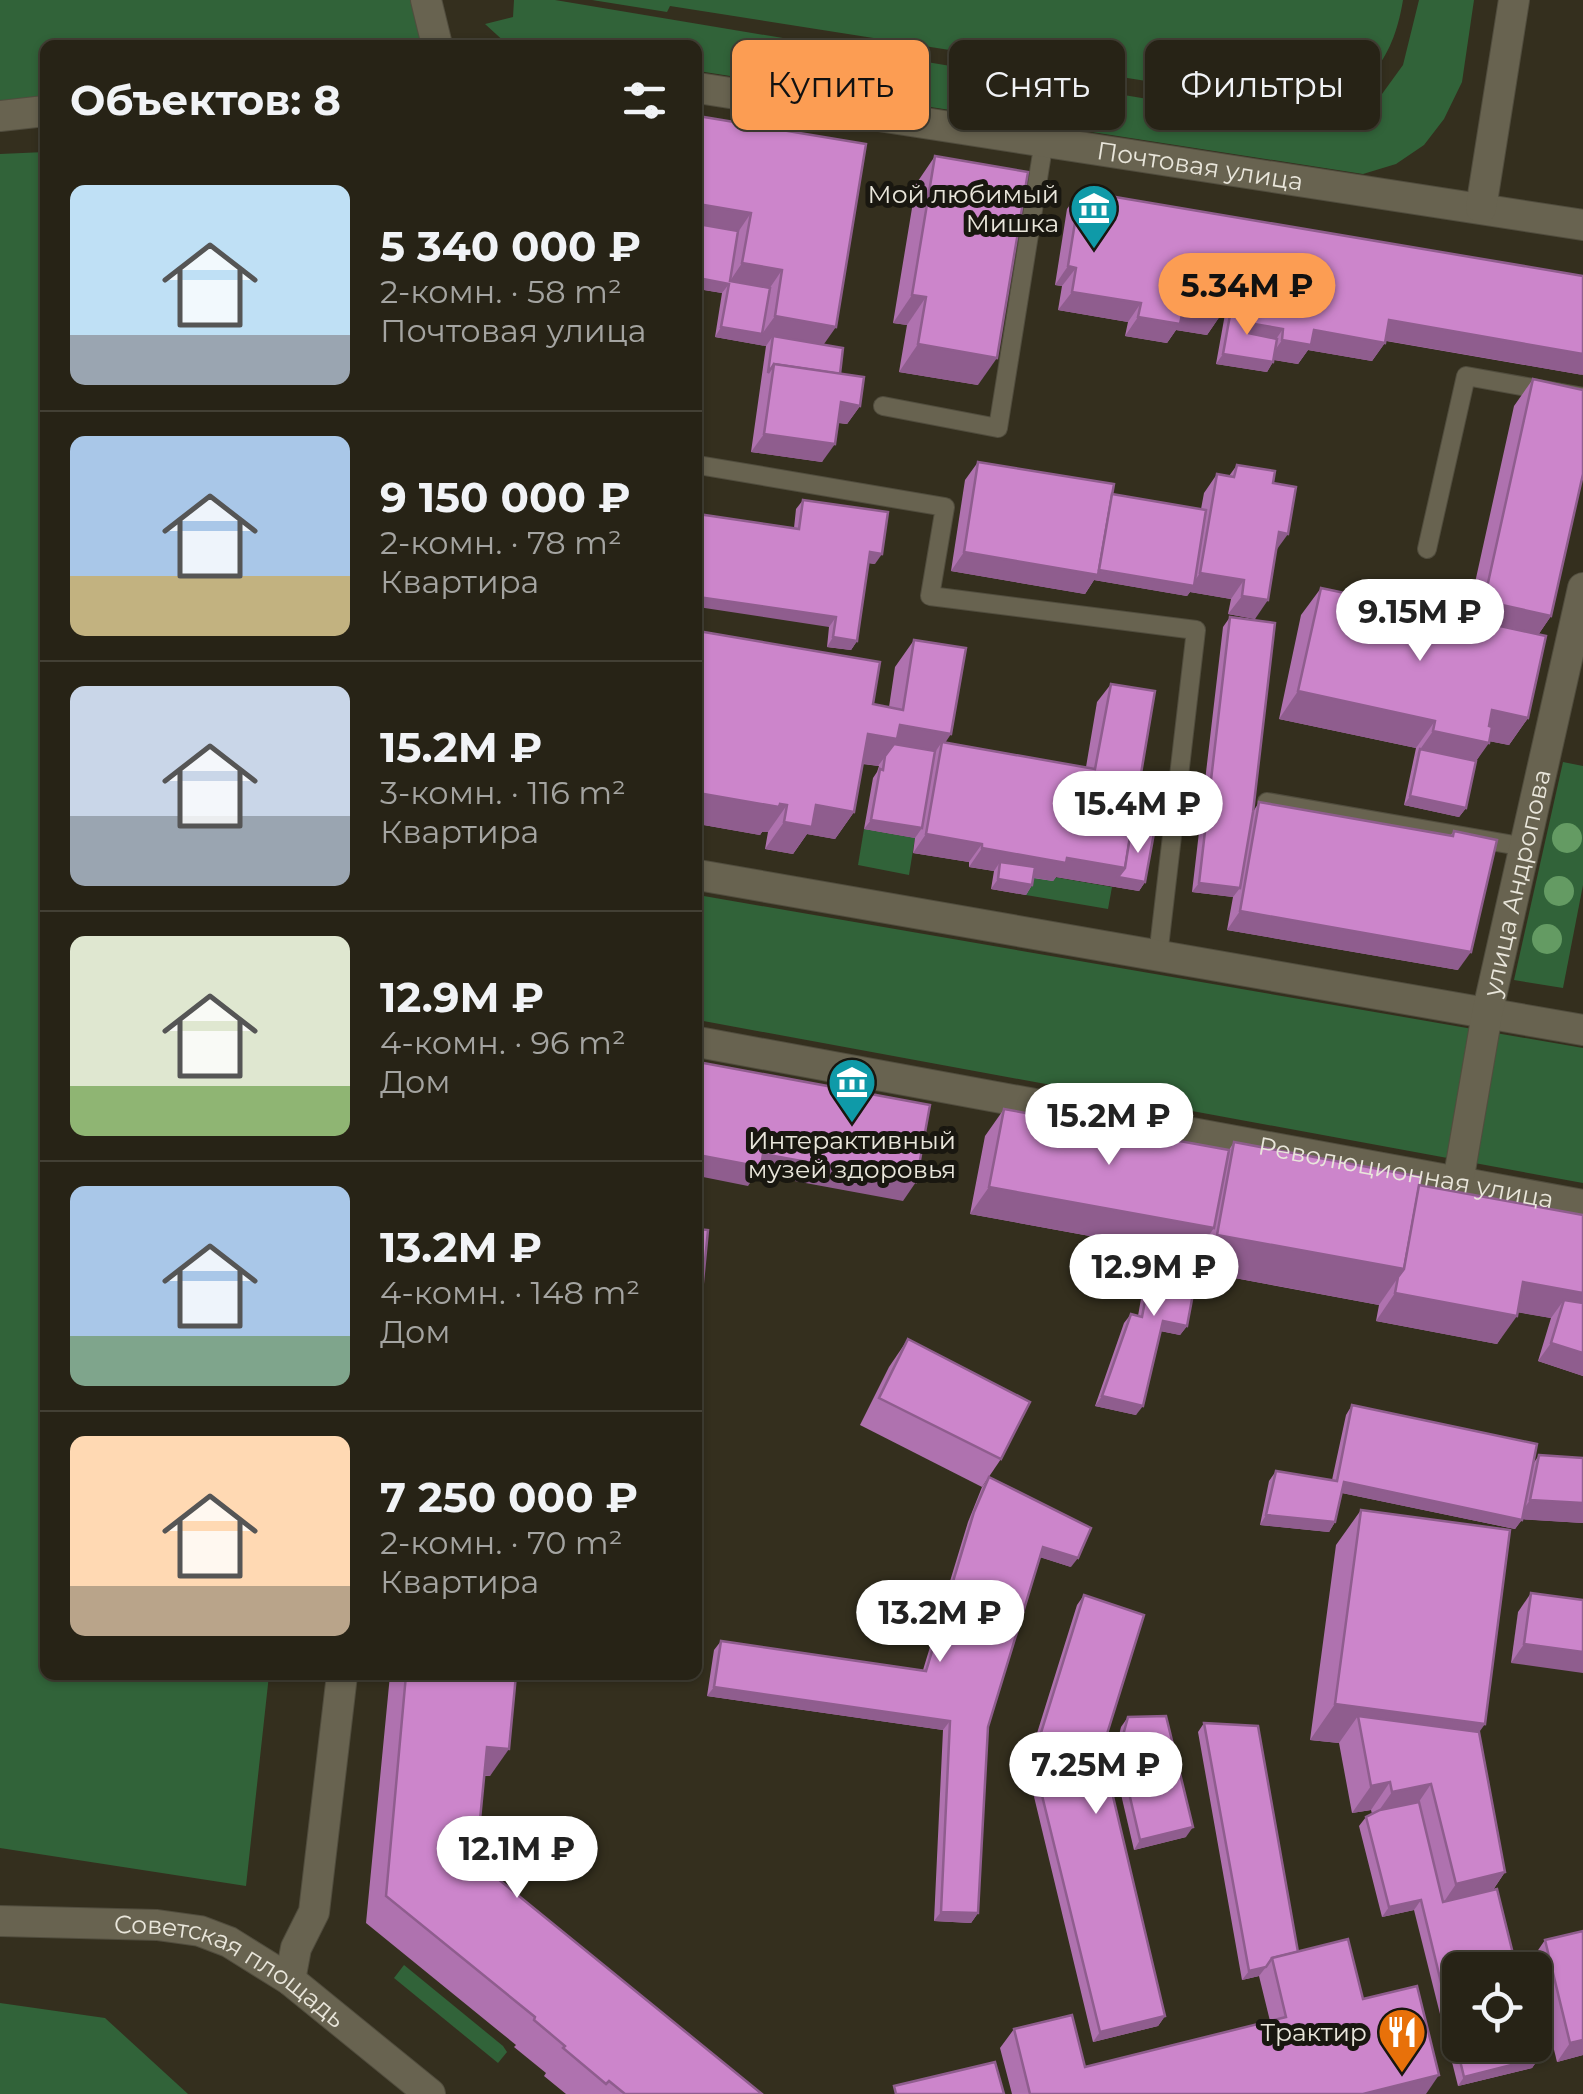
<!DOCTYPE html>
<html lang="ru">
<head>
<meta charset="utf-8">
<style>
	body { margin:0; font-family:Montserrat,sans-serif; background:#2f2b1f; color:#f1f3f6; height:100vh; display:flex; flex-direction:column; font-size:38px; white-space:nowrap }
	* { box-sizing:border-box; margin:0 }
	p { font-size:32px; color:#a4a4a1 }
	.icon { flex:none; width:55px; height:55px; fill:none; stroke:currentColor; stroke-width:2; stroke-linecap:round; stroke-linejoin:round }
	.map { position:relative; flex:1; overflow:hidden }
	.sheet { position:absolute; left:40px; top:40px; width:662px; height:1640px; display:flex; flex-direction:column; background:#272316; border-radius:15px; box-shadow:0 2px 8px #0004,0 0 0 2px #434035 }
	.sheet>* { flex:none }
	.banner { position:absolute; left:732px; top:40px; width:700px; height:90px; display:flex; gap:20px }
	.buttons { position:absolute; left:1442px; top:1952px; display:grid; gap:20px }
	.buttons a { display:grid; place-items:center; width:110px; height:110px; border-radius:15px; background:#272316; box-shadow:0 2px 8px #0004,0 0 0 2px #434035; font-size:50px }
	.price { position:absolute; translate:-50% -85px; padding:0 22px; border-radius:35px; background:#fff; color:#222; font-size:32px; line-height:65px; filter:drop-shadow(0 2px 5px #0008) }
	.price::after { content:''; position:absolute; left:50%; top:60px; width:30px; height:22px; margin-left:-15px; background:inherit; clip-path:polygon(0 0,100% 0,50% 100%) }
	.price.current { background:#fc9d53; color:#111 }
	ul { padding:0; list-style:none }
	li { display:flex; align-items:center; gap:30px; height:250px; padding:0 30px }
	li+li { border-top:2px solid #434035 }
	li span { display:grid; place-items:center; flex:none; width:280px; height:200px; border-radius:15px; color:#555 }
	li>.icon { margin-inline-start:auto }
	span .icon { width:120px; height:120px; fill:#fffc; stroke-width:1 }
	li b { font-size:42px }
	h2 { display:flex; justify-content:space-between; align-items:center; height:120px; padding:0 30px; font-size:42px }
	.pill { padding:0 35px; border-radius:15px; background:#272316; box-shadow:0 2px 8px #0004,0 0 0 2px #434035; font-size:35px; line-height:90px }
	.pill.current { background:#fc9d53; color:#111 }
	.map>svg:first-child { display:block }
	.green { fill:#316339 }
	.lines { fill:none; stroke-linecap:round; stroke-linejoin:round }
	.service-casing { stroke:#514d3e; stroke-width:20 }
	.minor-casing { stroke:#514d3e; stroke-width:32 }
	.service { stroke:#686350; stroke-width:18 }
	.minor { stroke:#686350; stroke-width:30 }
	.tree { fill:#649b63 }
	.wall { fill:#af72af }
	.shaded-wall { fill:#8f5d8e }
	.building { fill:#cc85cb; stroke:#8f5d8e; stroke-width:2.5 }
	.labels { text-anchor:middle; stroke-width:10; stroke-linejoin:round; paint-order:stroke }
	.street-label { font-size:25px; fill:#e9e6db; stroke:#191710 }
	.poi-label { font-size:25px; fill:#e9e6db; stroke:#191710; text-anchor:end }
</style>
</head>
<body>
<div class="map">
<svg width="1583" height="2094" viewBox="0 0 1583 2094">
	<rect width="100%" height="100%" fill="#342f1e"/>
	<g class="green">
		<polygon points="0,0 426,0 437,45 45,45 45,110 0,115"/>
		<polygon points="514,0 555,0 1309,126 1350,120 1382,94 1403,65 1419,0 1474,0 1462,82 1444,119 1424,145 1396,164 1363,174 698,71 698,45 508,45 485,24 513,17"/>
		<path d="M592,0H1403C1393,62 1364,100 1299,105L670,6L667,12Z"/>
		<polygon points="45,152 45,1675 269,1675 246,1886 0,1848 0,154"/>
		<polygon points="1563,762 1583,766 1583,885 1563,988 1514,980"/>
		<polygon points="864,829 915,838 909,875 858,865"/>
		<polygon points="1029,877 1054,877 1112,887 1108,909 1026,895"/>
		<polygon points="698,895 1583,1048 1583,1183 698,1020"/>
		<polygon points="404,1965 503,2046 507,2052 498,2063 394,1978"/>
		<polygon points="0,2003 105,2018 188,2094 0,2094"/>
	</g>
	<g class="lines">
		<g class="service-casing">
			<g id="service">
				<polyline points="883,406 998,428 1044,141"/>
				<polyline points="698,465 945,507 930,596 1196,630 1158,956"/>
				<polyline points="1427,549 1466,376 1583,397"/>
				<polyline points="1267,802 1525,847"/>
			</g>
		</g>
		<g class="minor-casing">
			<g id="minor">
				<polyline points="426,0 437,45"/>
				<path id="s1" d="M698,88L1583,225"/>
				<polyline points="0,116 45,111"/>
				<polyline points="1481,208 1514,0"/>
				<polyline points="698,875 1583,1030"/>
				<path id="s2" d="M698,1042L1583,1205"/>
				<path id="s3" d="M1458,1182L1487,1014L1583,588"/>
				<path id="s4" d="M0,1921L157,1925L200,1931L229,1942L290,1980L430,2094"/>
				<polyline points="290,1980 296,1948 314,1912 342,1675"/>
			</g>
		</g>
		<use href="#service" class="service"/>
		<use href="#minor" class="minor"/>
	</g>
	<g class="tree">
		<circle cx="1567" cy="838" r="15"/>
		<circle cx="1559" cy="891" r="15"/>
		<circle cx="1547" cy="939" r="15"/>
	</g>
	<g class="wall">
		<polygon points="698,116 840,374 860,406 847,424 838,423 822,462 751,452 766,346 715,337 722,293 698,289"/>
		<polygon points="935,156 978,385 899,372 907,325 893,323 916,184"/>
		<polygon points="1080,191 1583,375 1386,341 1372,361 1308,350 1298,364 1274,360 1267,372 1216,364 1225,314 1221,313 1220,316 1207,335 1176,330 1167,343 1125,336 1128,322 1058,310 1062,286 1055,285 1067,209"/>
		<polygon points="1533,379 1551,616 1538,635 1528,718 1509,745 1489,741 1476,761 1466,808 1459,817 1404,805 1416,748 1279,719 1301,615 1321,588 1468,633 1471,630 1465,628 1514,406"/>
		<polygon points="978,462 1112,494 1201,509 1204,493 1217,474 1229,476 1237,465 1273,483 1276,551 1255,619 1228,614 1231,599 1190,592 1187,596 1094,580 1085,594 951,571 965,480"/>
		<polygon points="803,500 875,564 868,563 857,641 851,650 827,647 829,627 794,528 796,509"/>
		<polygon points="1230,617 1253,812 1259,802 1450,836 1454,831 1458,970 1227,930 1233,897 1192,892 1223,627"/>
		<polygon points="914,640 945,743 1086,767 1097,702 1111,684 1131,830 1145,882 1139,891 1056,877 1053,881 1033,878 1032,885 1026,895 991,889 994,871 969,867 969,862 913,853 915,838 864,829 873,778 877,772 879,766 862,764 854,812 835,839 807,834 793,854 765,849 768,832 762,832 760,835 698,824 873,704 889,707 895,667"/>
		<polygon points="1004,1109 1229,1150 1234,1142 1419,1185 1583,1215 1583,1376 1538,1361 1551,1318 1517,1312 1497,1344 1376,1321 1379,1305 1197,1271 1187,1326 1180,1335 1160,1331 1136,1415 1095,1406 1124,1323 1131,1314 1138,1316 1150,1247 970,1214 985,1136"/>
		<polygon points="908,1339 1001,1459 982,1487 860,1425 889,1367"/>
		<polygon points="1352,1405 1533,1464 1539,1455 1583,1458 1583,1523 1522,1519 1515,1529 1342,1493 1335,1522 1329,1532 1260,1525 1269,1481 1276,1471 1332,1480 1346,1415"/>
		<polygon points="989,1477 1071,1567 1040,1557 988,1727 978,1913 971,1923 934,1921 943,1730 707,1696 714,1650 721,1641 923,1670 968,1522 982,1487"/>
		<polygon points="1361,1510 1479,1732 1505,1872 1493,1890 1539,2058 1532,2068 1458,2086 1414,1910 1382,1917 1359,1826 1366,1817 1372,1814 1371,1810 1352,1813 1339,1743 1310,1740 1336,1545"/>
		<polygon points="1531,1593 1583,1600 1511,1663 1518,1612"/>
		<polygon points="1084,1595 1102,1750 1165,2016 1158,2026 1093,2042 1030,1780 1033,1746 1077,1605"/>
		<polygon points="390,1675 516,1675 490,1776 484,1776 476,1861 762,2094 566,2094 544,2076 546,2073 514,2047 516,2045 366,1923"/>
		<polygon points="1128,1717 1186,1837 1134,1850 1113,1760 1121,1727"/>
		<polygon points="1204,1723 1298,1952 1363,1999 1426,2094 1012,2094 1000,2048 1014,2029 1085,2067 1270,2021 1259,1976 1242,1980 1198,1732"/>
		<polygon points="1583,1931 1583,2055 1557,2062 1532,1959 1545,1940"/>
	</g>
	<g class="shaded-wall">
		<polygon points="698,204 751,213 732,241 698,235"/>
		<polygon points="742,263 782,270 763,298 729,284 722,293 698,289 698,278 728,284"/>
		<polygon points="1068,266 1076,268 1062,286 1055,285"/>
		<polygon points="1072,292 1141,303 1128,322 1058,310"/>
		<polygon points="1224,292 1258,298 1245,317 1232,304 1225,314 1211,311"/>
		<polygon points="912,295 926,297 907,325 893,323"/>
		<polygon points="1183,310 1220,316 1207,335 1176,330 1167,343 1125,336 1138,317"/>
		<polygon points="775,316 836,327 817,354 773,336 766,346 715,337 721,327 762,334"/>
		<polygon points="1389,320 1583,354 1583,375 1376,339"/>
		<polygon points="1254,324 1283,329 1270,348 1241,343"/>
		<polygon points="1314,330 1385,343 1372,361 1308,350 1298,364 1269,359 1282,340"/>
		<polygon points="918,344 997,358 978,385 899,372"/>
		<polygon points="1223,354 1273,362 1267,372 1216,364"/>
		<polygon points="841,402 860,406 847,424 828,421"/>
		<polygon points="764,434 835,444 822,462 751,452"/>
		<polygon points="1279,532 1288,534 1275,552"/>
		<polygon points="870,552 882,554 875,564 863,562"/>
		<polygon points="964,552 1094,570 1191,586 1200,573 1244,580 1231,599 1190,592 1187,596 1094,580 1085,594 951,571"/>
		<polygon points="1242,596 1268,600 1255,619 1228,614"/>
		<polygon points="698,597 836,617 829,627 698,607"/>
		<polygon points="1484,601 1551,616 1532,644 1477,621 1471,630 1465,628"/>
		<polygon points="833,637 857,641 851,650 827,647"/>
		<polygon points="1298,691 1435,721 1416,748 1279,719"/>
		<polygon points="1492,710 1528,718 1509,745 1473,738"/>
		<polygon points="900,725 951,734 941,749 942,742 929,761 887,754 878,766 848,761 868,734"/>
		<polygon points="1433,731 1489,743 1469,771 1420,749 1414,758"/>
		<polygon points="698,793 780,804 787,805 768,832 762,832 760,835 698,824"/>
		<polygon points="1410,796 1466,808 1459,817 1404,805"/>
		<polygon points="816,805 854,812 835,839 807,834 793,854 765,849 784,822"/>
		<polygon points="871,820 922,828 915,838 864,829"/>
		<polygon points="926,834 982,844 969,862 913,853"/>
		<polygon points="982,848 1067,858 1125,868 1145,882 1139,891 1056,877 1053,881 999,872 1000,862 994,871 969,867"/>
		<polygon points="998,879 1032,885 1026,895 991,889"/>
		<polygon points="1199,883 1240,888 1233,897 1192,892"/>
		<polygon points="1240,911 1471,952 1458,970 1227,930"/>
		<polygon points="763,1154 916,1182 903,1201 756,1174 748,1186 698,1176 698,1155"/>
		<polygon points="989,1187 1214,1228 1195,1255 1157,1237 1150,1247 970,1214"/>
		<polygon points="1217,1235 1404,1269 1379,1305 1192,1270"/>
		<polygon points="1523,1282 1583,1293 1583,1324 1564,1300 1551,1318 1504,1310"/>
		<polygon points="1395,1293 1517,1316 1497,1344 1376,1321"/>
		<polygon points="1163,1321 1187,1326 1180,1335 1156,1330"/>
		<polygon points="1551,1343 1583,1353 1583,1376 1538,1361"/>
		<polygon points="1102,1396 1143,1406 1136,1415 1095,1406"/>
		<polygon points="1344,1482 1517,1519 1530,1500 1583,1503 1583,1523 1517,1519 1522,1520 1515,1529 1337,1492"/>
		<polygon points="1266,1515 1335,1522 1329,1532 1260,1525"/>
		<polygon points="1043,1547 1078,1558 1071,1567 1036,1556"/>
		<polygon points="1524,1644 1583,1652 1583,1673 1511,1663"/>
		<polygon points="147,1675 171,1675 169,1678"/>
		<polygon points="714,1687 950,1721 943,1730 707,1696"/>
		<polygon points="1335,1704 1485,1724 1460,1759 1358,1716 1339,1743 1310,1740"/>
		<polygon points="487,1747 509,1749 490,1776 467,1774"/>
		<polygon points="1390,1782 1371,1810 1352,1813 1371,1786"/>
		<polygon points="1431,1784 1412,1812 1373,1819 1392,1792"/>
		<polygon points="1193,1827 1186,1837 1134,1850 1140,1840"/>
		<polygon points="1505,1872 1486,1900 1437,1912 1456,1884"/>
		<polygon points="1421,1900 1414,1910 1382,1917 1389,1907"/>
		<polygon points="941,1912 978,1913 971,1923 934,1921"/>
		<polygon points="1266,1967 1259,1976 1242,1980 1249,1971"/>
		<polygon points="1165,2016 1158,2026 1093,2042 1100,2032"/>
		<polygon points="1583,2040 1583,2055 1557,2062 1570,2043"/>
		<polygon points="1539,2058 1532,2068 1458,2086 1464,2077"/>
		<polygon points="1439,2075 1426,2094 1363,2094"/>
	</g>
	<g class="building">
		<polygon points="698,116 866,144 836,327 775,316 782,270 742,263 751,213 698,204"/>
		<polygon points="935,156 1028,172 997,358 918,344 926,297 912,295"/>
		<polygon points="1080,191 1583,276 1583,354 1389,320 1385,343 1314,330 1311,345 1282,340 1283,329 1254,324 1258,298 1224,292 1220,316 1183,310 1180,324 1138,317 1141,303 1072,292 1076,268 1068,266"/>
		<polygon points="698,224 738,231 730,281 770,288 762,334 721,327 729,284 698,278"/>
		<polygon points="1232,304 1252,308 1248,333 1277,339 1273,362 1223,354"/>
		<polygon points="773,336 843,348 840,374 774,364 768,373"/>
		<polygon points="774,364 864,377 860,406 841,402 835,444 764,434"/>
		<polygon points="1533,379 1583,390 1583,474 1551,616 1484,601"/>
		<polygon points="978,462 1114,484 1098,575 964,552"/>
		<polygon points="1237,465 1275,471 1273,483 1296,487 1288,534 1279,532 1268,600 1242,596 1244,580 1200,573 1217,474 1234,477"/>
		<polygon points="1112,494 1206,510 1194,586 1099,570"/>
		<polygon points="803,500 888,512 882,554 870,552 857,641 833,637 836,617 698,597 698,514 799,529"/>
		<polygon points="1321,588 1458,617 1455,630 1474,635 1477,621 1546,636 1528,718 1492,710 1489,726 1492,727 1489,743 1433,731 1435,721 1298,691"/>
		<polygon points="1230,617 1275,623 1253,812 1240,888 1199,883"/>
		<polygon points="698,631 880,662 873,704 903,710 914,640 966,648 951,734 900,725 897,739 868,734 854,812 816,805 812,827 784,822 787,805 780,804 779,807 698,793"/>
		<polygon points="1111,684 1155,691 1125,868 1067,858 1066,863 982,848 982,844 926,834 942,742 1095,769"/>
		<polygon points="894,744 935,751 922,828 871,820 880,769 883,770 885,756"/>
		<polygon points="1420,749 1476,761 1466,808 1410,796"/>
		<polygon points="1259,802 1453,836 1454,831 1497,840 1471,952 1240,911"/>
		<polygon points="1131,830 1154,833 1145,882 1118,877 1125,868"/>
		<polygon points="1000,862 1035,867 1032,885 998,879"/>
		<polygon points="698,1062 930,1105 916,1182 763,1154 761,1167 698,1155"/>
		<polygon points="1004,1109 1229,1150 1214,1228 989,1187"/>
		<polygon points="1234,1142 1421,1177 1404,1269 1217,1235"/>
		<polygon points="1419,1185 1583,1215 1583,1293 1523,1282 1517,1316 1395,1293 1398,1277 1404,1269"/>
		<polygon points="698,1229 708,1230 698,1333"/>
		<polygon points="1157,1237 1202,1246 1187,1326 1163,1321 1143,1406 1102,1396 1131,1314 1142,1317"/>
		<polygon points="1564,1300 1583,1303 1583,1353 1551,1343"/>
		<polygon points="908,1339 1030,1402 1001,1459 879,1398"/>
		<polygon points="1352,1405 1537,1444 1522,1520 1344,1482 1335,1522 1266,1515 1276,1471 1337,1481"/>
		<polygon points="1539,1455 1583,1458 1583,1503 1530,1500"/>
		<polygon points="989,1477 1091,1528 1078,1558 1043,1547 988,1727 978,1913 941,1912 950,1721 714,1687 721,1641 926,1671 974,1512"/>
		<polygon points="1361,1510 1510,1530 1485,1724 1335,1704"/>
		<polygon points="1531,1593 1583,1600 1583,1652 1524,1644"/>
		<polygon points="1084,1595 1144,1615 1102,1750 1165,2016 1100,2032 1036,1771 1040,1736"/>
		<polygon points="406,1675 516,1675 509,1749 487,1747 476,1861 762,2094 625,2094 609,2081 606,2084 563,2048 565,2046 534,2020 535,2017 386,1896"/>
		<polygon points="1166,1716 1193,1827 1140,1840 1119,1750 1128,1717"/>
		<polygon points="1358,1716 1479,1732 1505,1872 1456,1884 1431,1784 1392,1792 1390,1782 1371,1786"/>
		<polygon points="1204,1723 1258,1726 1298,1952 1272,1958 1266,1967 1249,1971"/>
		<polygon points="1419,1802 1443,1902 1497,1889 1517,1970 1460,1970 1460,2045 1535,2045 1535,2042 1539,2058 1464,2077 1421,1900 1389,1907 1366,1817 1380,1810"/>
		<polygon points="1583,1931 1583,2040 1570,2043 1545,1940"/>
		<polygon points="1348,1939 1363,1999 1417,1986 1439,2075 1363,2094 1030,2094 1014,2029 1072,2015 1085,2067 1286,2017 1272,1958"/>
		<polygon points="995,2062 1004,2094 896,2094 894,2086"/>
	</g>
	<defs>
		<g id="museum-pin" transform="scale(2.5)"><path d="M0 17L-7.5 6A9.5 9.5 0 1 1 7.5 6Z" fill="#0f9aa8" stroke="#191710"/><path d="M0-6L6-3V-2H-6V-3ZM-5-1h2V3h-2ZM-1-1h2V3h-2ZM3-1h2V3H3ZM-6 4H6V6H-6Z" fill="#fff"/></g>
		<g id="restaurant-pin" transform="scale(2.5)"><path d="M0 17L-7.5 6A9.5 9.5 0 1 1 7.5 6Z" fill="#e8710a" stroke="#191710"/><path d="M-5-6h1v4h1v-4h1v4h1v-4h1v5L-1.5 .5V6h-2V.5L-5-1ZM5-6V6H3V1.5H1.5Q1.5-4 5-6Z" fill="#fff"/></g>
	</defs>
	<g fill-rule="evenodd">
		<use href="#museum-pin" x="1094" y="208"/>
		<use href="#museum-pin" x="852" y="1082"/>
		<use href="#restaurant-pin" x="1402" y="2032"/>
	</g>
	<g class="labels">
		<g class="street-label">
			<text dy="9" stroke="none"><textPath href="#s1" startOffset="508">Почтовая улица</textPath></text>
			<text dy="9" stroke="none"><textPath href="#s3" startOffset="305">улица Андропова</textPath></text>
			<text dy="9" stroke="none"><textPath href="#s2" startOffset="720">Революционная улица</textPath></text>
			<text dy="9" stroke="none"><textPath href="#s4" startOffset="242">Советская площадь</textPath></text>
		</g>
		<g class="poi-label">
			<text x="1059" y="203">Мой любимый<tspan x="1059" dy="29">Мишка</tspan></text>
			<text x="852" y="1149" text-anchor="middle">Интерактивный<tspan x="852" dy="29">музей здоровья</tspan></text>
			<text x="1367" y="2041">Трактир</text>
		</g>
	</g>
</svg>
<div class="buttons">
<a><svg class="icon" aria-label="locate" viewBox="0 0 24 24"><circle cx="12" cy="12" r="6"/><path d="M12 2v4M12 18v4M2 12h4M18 12h4"/></svg></a>
</div>
<b class="price current" style="left:1247px;top:338px">5.34M ₽</b>
<b class="price" style="left:1420px;top:664px">9.15M ₽</b>
<b class="price" style="left:1138px;top:856px">15.4M ₽</b>
<b class="price" style="left:1109px;top:1168px">15.2M ₽</b>
<b class="price" style="left:1154px;top:1319px">12.9M ₽</b>
<b class="price" style="left:940px;top:1665px">13.2M ₽</b>
<b class="price" style="left:1096px;top:1817px">7.25M ₽</b>
<b class="price" style="left:517px;top:1901px">12.1M ₽</b>
<div class="banner">
<a class="pill current">Купить</a>
<a class="pill">Снять</a>
<a class="pill">Фильтры</a>
</div>
<section class="sheet">
<h2>Объектов: 8<svg class="icon" aria-label="filters" viewBox="0 0 24 24"><path d="M4 7h16M4 17h16"/><circle cx="9" cy="7" r="2"/><circle cx="15" cy="17" r="2"/></svg></h2>
<ul>
<li><span style="background:linear-gradient(#bfe0f5 75%,#9aa5b1 0)"><svg class="icon" aria-label="home" viewBox="0 0 24 24"><path d="M3 11l9-7 9 7M6 9v11h12V9"/></svg></span><div><b>5 340 000 ₽</b><p>2-комн. · 58 m²</p><p>Почтовая улица</p></div></li>
<li><span style="background:linear-gradient(#a9c7e8 70%,#c2b280 0)"><svg class="icon" aria-label="home" viewBox="0 0 24 24"><path d="M3 11l9-7 9 7M6 9v11h12V9"/></svg></span><div><b>9 150 000 ₽</b><p>2-комн. · 78 m²</p><p>Квартира</p></div></li>
<li><span style="background:linear-gradient(#c9d6e8 65%,#9aa5b1 0)"><svg class="icon" aria-label="home" viewBox="0 0 24 24"><path d="M3 11l9-7 9 7M6 9v11h12V9"/></svg></span><div><b>15.2M ₽</b><p>3-комн. · 116 m²</p><p>Квартира</p></div></li>
<li><span style="background:linear-gradient(#dfe7d0 75%,#8fb573 0)"><svg class="icon" aria-label="home" viewBox="0 0 24 24"><path d="M3 11l9-7 9 7M6 9v11h12V9"/></svg></span><div><b>12.9M ₽</b><p>4-комн. · 96 m²</p><p>Дом</p></div></li>
<li><span style="background:linear-gradient(#a9c7e8 75%,#7fa58c 0)"><svg class="icon" aria-label="home" viewBox="0 0 24 24"><path d="M3 11l9-7 9 7M6 9v11h12V9"/></svg></span><div><b>13.2M ₽</b><p>4-комн. · 148 m²</p><p>Дом</p></div></li>
<li><span style="background:linear-gradient(#ffd9b3 75%,#b9a48a 0)"><svg class="icon" aria-label="home" viewBox="0 0 24 24"><path d="M3 11l9-7 9 7M6 9v11h12V9"/></svg></span><div><b>7 250 000 ₽</b><p>2-комн. · 70 m²</p><p>Квартира</p></div></li>
</ul>
</section>
</div>
</body>
</html>
